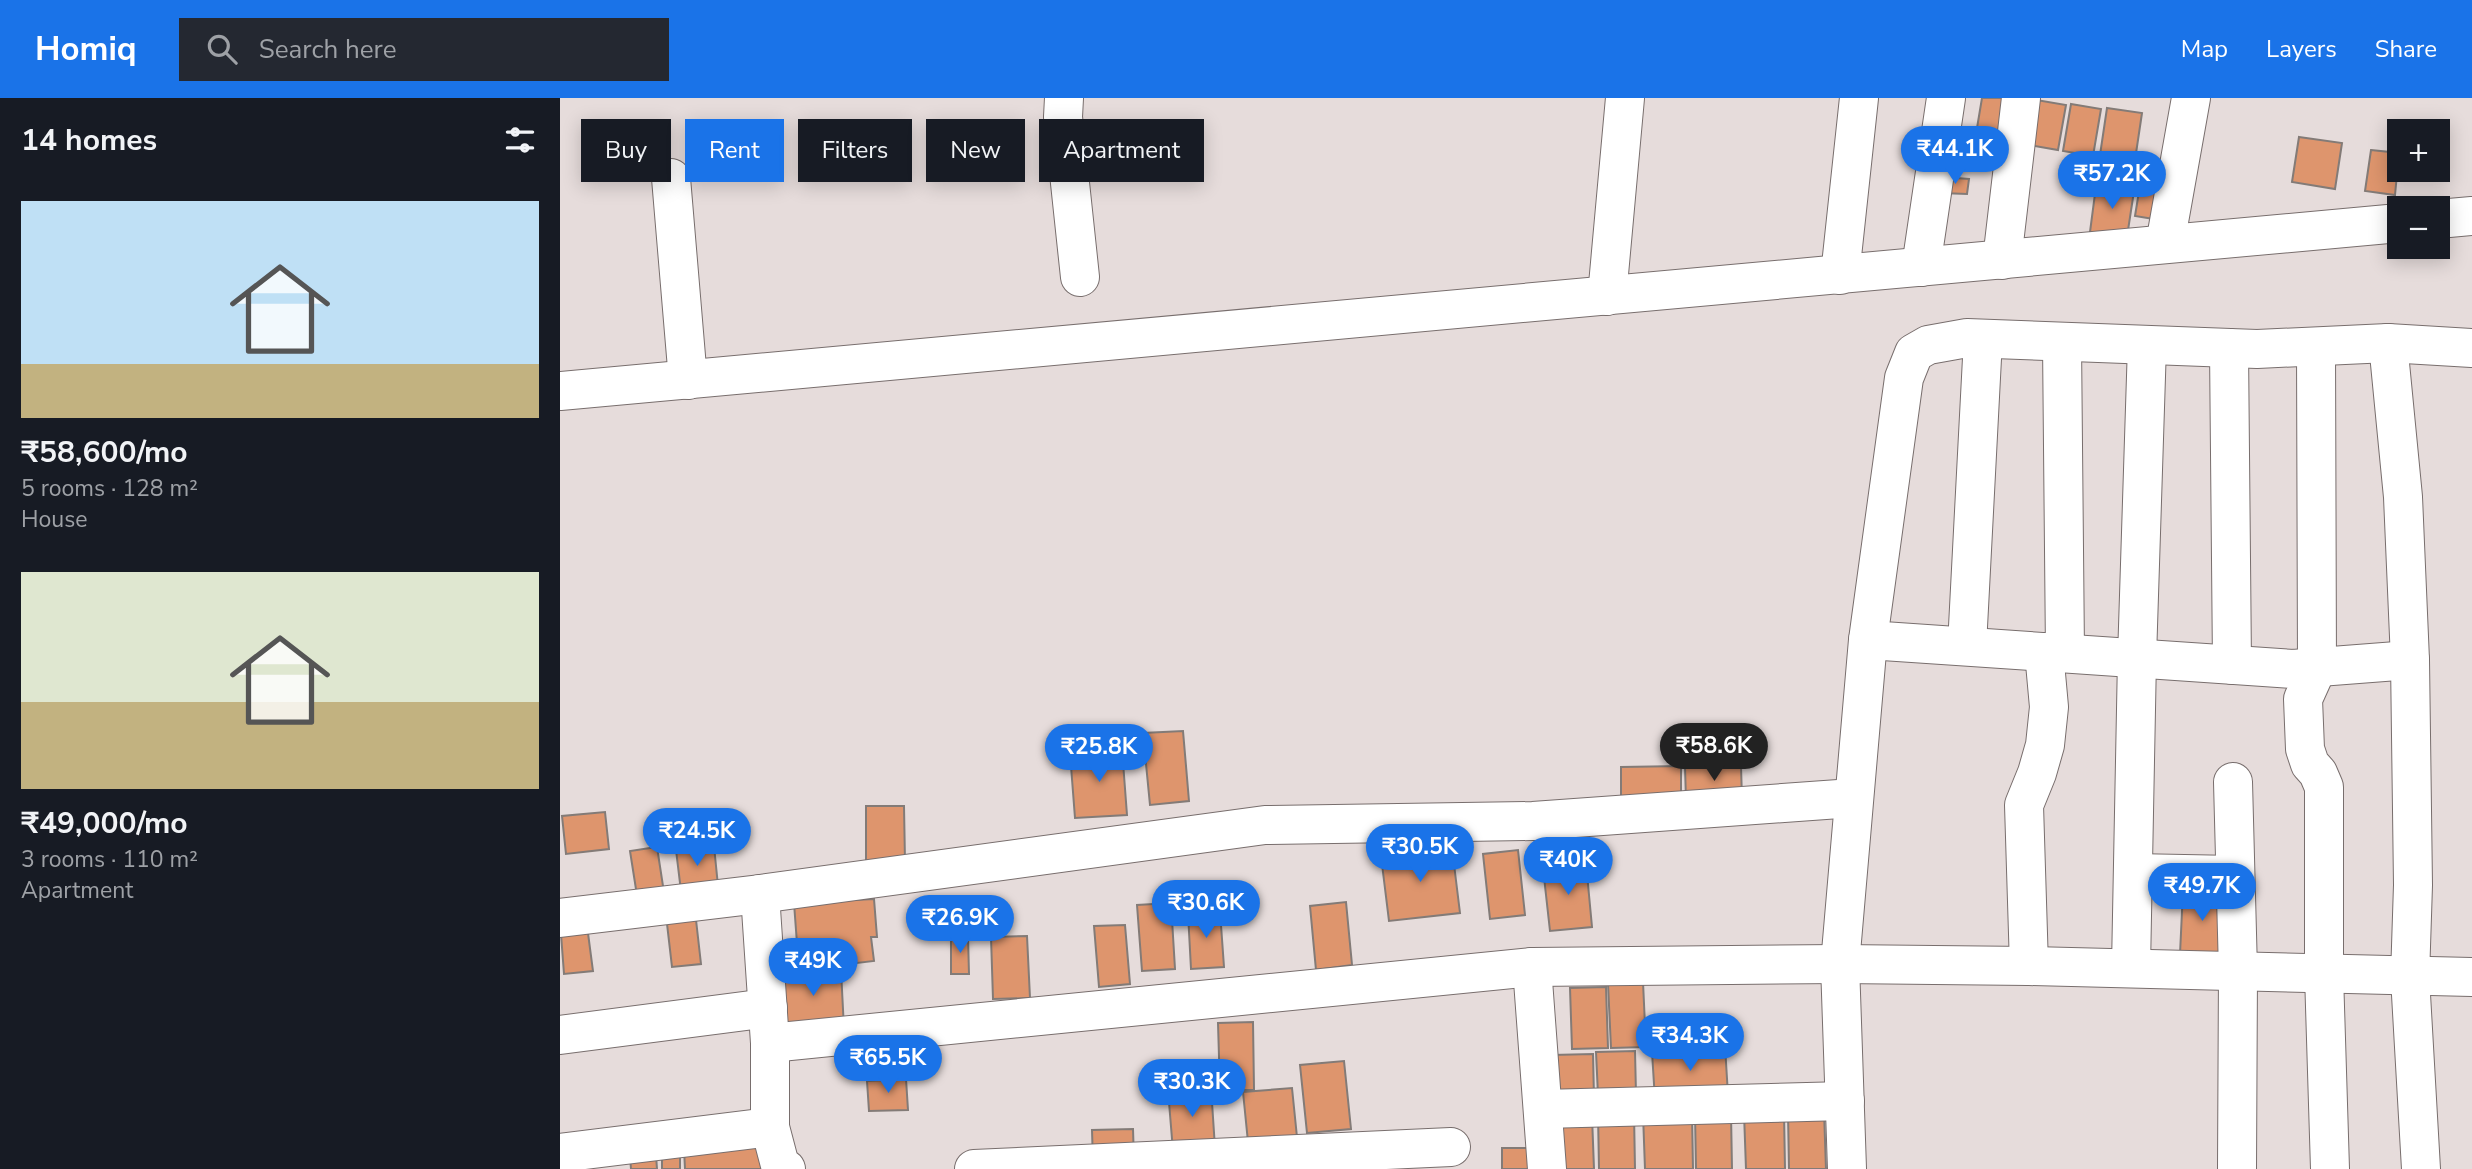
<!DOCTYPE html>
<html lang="en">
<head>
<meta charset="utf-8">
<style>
	body { margin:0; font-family:"Nunito Sans",sans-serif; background:#242831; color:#f1f3f6; height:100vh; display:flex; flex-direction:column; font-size:26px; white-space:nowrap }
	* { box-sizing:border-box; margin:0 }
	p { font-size:23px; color:#9ea1a6 }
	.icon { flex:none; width:38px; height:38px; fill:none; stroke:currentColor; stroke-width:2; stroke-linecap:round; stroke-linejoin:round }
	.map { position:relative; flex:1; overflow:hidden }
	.side { display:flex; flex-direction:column; background:#171b24; width:560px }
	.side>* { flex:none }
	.hud { position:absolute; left:21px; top:21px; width:665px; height:63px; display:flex; gap:14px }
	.tools { position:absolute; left:1827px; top:21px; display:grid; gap:14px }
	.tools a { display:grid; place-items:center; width:63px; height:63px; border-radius:0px; background:#171b24; box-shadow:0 4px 18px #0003; font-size:35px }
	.price { position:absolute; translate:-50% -60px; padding:0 16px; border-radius:24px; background:#1a73e8; color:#fff; font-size:23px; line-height:46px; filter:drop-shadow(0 2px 4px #0008) }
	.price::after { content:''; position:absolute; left:50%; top:42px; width:21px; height:16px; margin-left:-10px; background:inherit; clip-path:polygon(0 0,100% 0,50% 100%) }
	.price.active { background:#222; color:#fff }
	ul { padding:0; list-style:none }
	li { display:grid; align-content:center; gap:14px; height:371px; padding:0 21px }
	li span { display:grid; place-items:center; height:217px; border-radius:0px; color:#555 }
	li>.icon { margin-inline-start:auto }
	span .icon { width:126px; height:126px; fill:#fffc; stroke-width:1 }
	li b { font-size:30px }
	h2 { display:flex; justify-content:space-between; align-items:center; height:84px; padding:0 21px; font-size:30px }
	.chip { padding:0 24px; border-radius:0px; background:#171b24; box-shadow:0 4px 18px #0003; font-size:24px; line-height:63px }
	.chip.active { background:#1a73e8; color:#fff }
	header { display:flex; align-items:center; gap:42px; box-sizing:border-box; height:98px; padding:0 35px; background:#1a73e8; color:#fff }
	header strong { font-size:33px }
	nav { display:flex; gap:38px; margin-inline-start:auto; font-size:24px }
	.search { width:490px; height:63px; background:#242831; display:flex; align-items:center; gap:18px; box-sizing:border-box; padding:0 24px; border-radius:0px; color:#9ea1a6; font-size:26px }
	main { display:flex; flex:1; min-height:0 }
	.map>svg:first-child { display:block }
	.building { fill:#de956d; stroke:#837b77; stroke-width:2 }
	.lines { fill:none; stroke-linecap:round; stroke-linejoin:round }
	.minor-casing { stroke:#786e6d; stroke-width:40 }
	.minor { stroke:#fff; stroke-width:38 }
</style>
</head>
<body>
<header>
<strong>Homiq</strong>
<div class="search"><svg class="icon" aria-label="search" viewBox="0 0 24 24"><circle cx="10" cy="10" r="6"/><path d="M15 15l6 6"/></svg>Search here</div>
<nav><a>Map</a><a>Layers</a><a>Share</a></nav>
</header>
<main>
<section class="side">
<h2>14 homes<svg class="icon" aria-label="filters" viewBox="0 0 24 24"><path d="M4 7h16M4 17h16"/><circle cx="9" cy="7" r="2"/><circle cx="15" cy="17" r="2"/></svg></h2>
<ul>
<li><span style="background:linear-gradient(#bfe0f5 75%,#c2b280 0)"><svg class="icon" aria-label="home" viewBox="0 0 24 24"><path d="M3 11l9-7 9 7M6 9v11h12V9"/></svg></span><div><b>₹58,600/mo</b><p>5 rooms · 128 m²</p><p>House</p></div></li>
<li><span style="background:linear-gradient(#dfe7d0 60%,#c2b280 0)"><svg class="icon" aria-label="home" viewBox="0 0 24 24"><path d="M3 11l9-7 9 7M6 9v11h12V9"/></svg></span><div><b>₹49,000/mo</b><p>3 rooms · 110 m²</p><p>Apartment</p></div></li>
</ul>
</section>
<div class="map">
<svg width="1912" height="1071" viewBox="0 0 1912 1071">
	<rect width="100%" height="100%" fill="#e6dcdb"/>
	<g class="building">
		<polygon points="1422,0 1449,0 1446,47 1415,42"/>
		<polygon points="1471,1 1506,7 1498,52 1463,46"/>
		<polygon points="1511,6 1541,11 1533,58 1503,53"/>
		<polygon points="1547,10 1582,15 1575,62 1540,57"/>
		<polygon points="1739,39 1782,45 1775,91 1732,84"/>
		<polygon points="1811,52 1839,55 1835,97 1805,93"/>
		<polygon points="1584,63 1615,68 1606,123 1575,118"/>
		<polygon points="1382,79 1409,81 1407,96 1381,95"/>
		<polygon points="1536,88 1574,93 1567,139 1530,134"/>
		<polygon points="623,633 629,703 590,707 583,635"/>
		<polygon points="562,651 567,717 515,720 510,655"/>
		<polygon points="1121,668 1121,704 1061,705 1061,669"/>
		<polygon points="1181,668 1182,701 1126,702 1125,669"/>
		<polygon points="306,708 344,708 345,764 306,765"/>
		<polygon points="45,714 49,751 6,756 2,718"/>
		<polygon points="154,748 158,788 121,793 116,752"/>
		<polygon points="97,749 105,801 78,804 70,753"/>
		<polygon points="892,750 900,815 829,823 821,758"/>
		<polygon points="958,752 965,817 930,821 923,756"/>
		<polygon points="1026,765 1032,829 990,833 983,770"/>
		<polygon points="1623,792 1664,793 1662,857 1620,856"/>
		<polygon points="314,801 317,839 311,839 314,863 272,868 270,856 238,859 234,805"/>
		<polygon points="786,804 792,867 756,872 750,808"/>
		<polygon points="611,805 615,871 582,873 577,807"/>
		<polygon points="135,813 141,866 112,869 106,817"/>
		<polygon points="660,813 664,869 631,871 628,815"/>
		<polygon points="26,820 33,873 4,876 0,823"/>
		<polygon points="565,827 570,886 539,889 534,828"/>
		<polygon points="408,838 409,876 391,876 391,839"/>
		<polygon points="467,838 470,900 433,901 431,839"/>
		<polygon points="254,863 255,873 281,872 284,931 227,934 223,865"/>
		<polygon points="1083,884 1086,949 1051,950 1048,886"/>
		<polygon points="1046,889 1048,950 1012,951 1010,890"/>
		<polygon points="693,924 694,992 660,992 658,925"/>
		<polygon points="1165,948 1168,997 1095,1002 1092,954"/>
		<polygon points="1075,953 1076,996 1038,997 1036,954"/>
		<polygon points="1033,956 1034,1000 994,1001 992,957"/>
		<polygon points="784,963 791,1031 747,1035 740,967"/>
		<polygon points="346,981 348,1012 309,1013 307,983"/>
		<polygon points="651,989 655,1050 613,1053 608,992"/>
		<polygon points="732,990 738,1049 689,1054 683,994"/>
		<polygon points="1264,1013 1266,1071 1229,1071 1228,1014"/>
		<polygon points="1132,1015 1133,1071 1085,1071 1083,1016"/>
		<polygon points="1184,1015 1224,1015 1225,1071 1186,1071"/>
		<polygon points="1038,1016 1074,1016 1075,1071 1039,1071"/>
		<polygon points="1135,1016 1171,1016 1172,1071 1136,1071"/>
		<polygon points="1032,1018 1034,1071 998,1071 998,1019"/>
		<polygon points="573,1031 574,1063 533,1065 532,1032"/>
		<polygon points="201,1048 202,1071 125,1071 124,1051"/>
		<rect x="942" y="1050" width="35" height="21"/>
		<polygon points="102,1055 120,1056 120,1071 102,1071"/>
		<polygon points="96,1057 97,1071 71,1071 70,1058"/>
	</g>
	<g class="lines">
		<g class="minor-casing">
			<g id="minor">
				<polyline points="504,0 503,19 520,179"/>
				<polyline points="111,80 128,282"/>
				<polyline points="1878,121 1912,118"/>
				<polyline points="1605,146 1631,0"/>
				<polyline points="1442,162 1461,0"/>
				<polyline points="1361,169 1386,0"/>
				<polyline points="1280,177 1299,0"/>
				<polyline points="1047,198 1065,0"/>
				<polyline points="1502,244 1505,555"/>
				<polyline points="1828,245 1843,399 1850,562 1853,787 1850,879 1861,1071"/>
				<polyline points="1756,249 1757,570 1743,601 1745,651 1750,666 1758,675 1764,689 1764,876 1770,1071"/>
				<polyline points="1669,250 1672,567"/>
				<polyline points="0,293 1839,125"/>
				<polyline points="1407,548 1423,241"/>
				<polyline points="1850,562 1733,571 1308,542 1344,280 1354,255 1368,247 1407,240 1697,251 1828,245 1912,250"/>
				<polyline points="1673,684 1678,873 1677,1071"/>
				<polyline points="1573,775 1675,777"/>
				<polyline points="200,796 210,945 210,1029"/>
				<polyline points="0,820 200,796 705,727 973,723 1293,700"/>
				<polyline points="1469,868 1464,707 1477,675 1485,647 1489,609 1484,554"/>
				<polyline points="972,869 987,1071"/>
				<polyline points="1571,869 1577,560 1587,247"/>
				<polyline points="0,937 208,910"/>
				<polyline points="210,945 972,869 1280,866 1469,868 1912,879"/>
				<polyline points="983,1011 1285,1003"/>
				<polyline points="0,1055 210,1029 220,1067 226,1071"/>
				<polyline points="414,1071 891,1049"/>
				<polyline points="1287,1071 1280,866 1308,542"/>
			</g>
		</g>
		<use href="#minor" class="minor"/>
	</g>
</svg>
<div class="tools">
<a>+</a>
<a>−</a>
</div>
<b class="price" style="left:1395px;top:88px">₹44.1K</b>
<b class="price" style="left:1552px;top:113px">₹57.2K</b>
<b class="price active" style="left:1154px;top:685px">₹58.6K</b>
<b class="price" style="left:539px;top:686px">₹25.8K</b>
<b class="price" style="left:137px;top:770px">₹24.5K</b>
<b class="price" style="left:860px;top:786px">₹30.5K</b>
<b class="price" style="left:1008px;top:799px">₹40K</b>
<b class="price" style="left:1642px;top:825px">₹49.7K</b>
<b class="price" style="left:646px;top:842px">₹30.6K</b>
<b class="price" style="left:400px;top:857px">₹26.9K</b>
<b class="price" style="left:253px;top:900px">₹49K</b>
<b class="price" style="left:1130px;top:975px">₹34.3K</b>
<b class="price" style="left:328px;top:997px">₹65.5K</b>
<b class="price" style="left:632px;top:1021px">₹30.3K</b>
<div class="hud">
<a class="chip">Buy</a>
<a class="chip active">Rent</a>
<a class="chip">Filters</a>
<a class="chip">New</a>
<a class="chip">Apartment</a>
</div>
</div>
</main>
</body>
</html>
